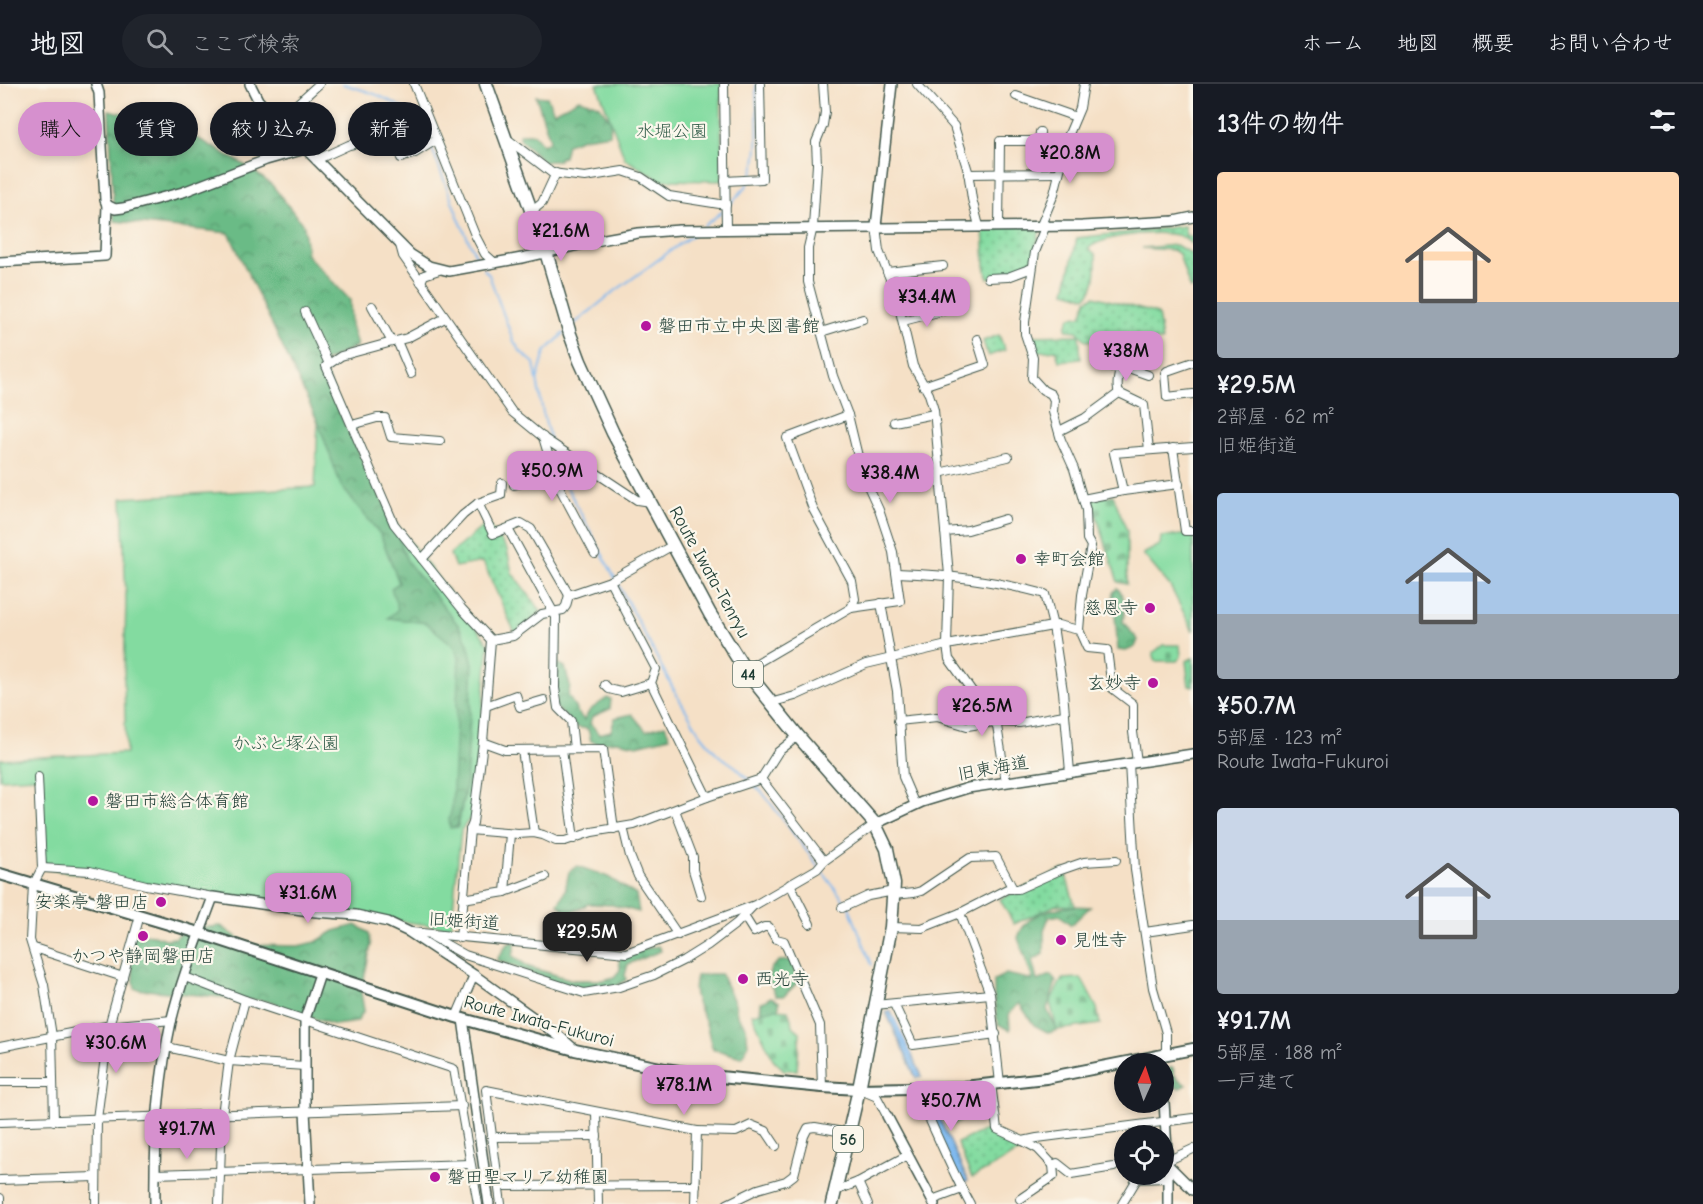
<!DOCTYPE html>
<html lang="ja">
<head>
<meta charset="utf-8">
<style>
	body { margin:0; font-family:"Comic Neue","Klee One",sans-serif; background:#20242c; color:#f1f3f6; height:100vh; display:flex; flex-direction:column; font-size:22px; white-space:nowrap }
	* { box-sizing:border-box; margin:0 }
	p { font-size:20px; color:#9ea1a6 }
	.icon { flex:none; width:33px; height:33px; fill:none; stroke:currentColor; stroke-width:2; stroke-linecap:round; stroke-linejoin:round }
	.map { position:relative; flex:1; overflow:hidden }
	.details { display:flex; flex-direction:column; background:#171b24; width:510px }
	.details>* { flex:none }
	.guide { position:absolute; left:18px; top:18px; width:570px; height:54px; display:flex; gap:12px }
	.needle { width:39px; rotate:3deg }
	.controls { position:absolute; left:1114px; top:969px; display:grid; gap:12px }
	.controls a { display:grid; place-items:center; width:60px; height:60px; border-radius:50%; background:#171b24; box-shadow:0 3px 9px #0003; font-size:30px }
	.price { position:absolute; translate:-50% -51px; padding:0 14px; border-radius:12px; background:#d690ce; color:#111; font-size:20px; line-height:39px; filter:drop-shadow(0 2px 3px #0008) }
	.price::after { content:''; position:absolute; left:50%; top:36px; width:18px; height:14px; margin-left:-9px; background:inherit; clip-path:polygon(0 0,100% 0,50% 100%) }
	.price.on { background:#222; color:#fff }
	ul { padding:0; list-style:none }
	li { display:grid; align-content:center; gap:12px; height:318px; padding:0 24px }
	li span { display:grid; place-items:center; height:186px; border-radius:6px; color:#555 }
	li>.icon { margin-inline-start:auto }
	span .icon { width:108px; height:108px; fill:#fffc; stroke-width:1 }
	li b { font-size:26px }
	h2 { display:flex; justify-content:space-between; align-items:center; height:72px; padding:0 24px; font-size:26px }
	.chip { padding:0 21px; border-radius:27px; background:#171b24; box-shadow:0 3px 9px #0003; font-size:21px; line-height:54px }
	.chip.on { background:#d690ce; color:#111 }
	header { display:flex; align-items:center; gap:36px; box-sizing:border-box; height:84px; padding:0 30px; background:#171b24; border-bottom:2px solid #363941 }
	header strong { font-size:28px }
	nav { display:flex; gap:33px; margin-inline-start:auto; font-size:21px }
	.search { width:420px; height:54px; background:#20242c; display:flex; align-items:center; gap:15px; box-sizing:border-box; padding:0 21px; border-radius:33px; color:#9ea1a6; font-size:22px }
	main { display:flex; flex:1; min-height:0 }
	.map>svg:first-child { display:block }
	.grass { fill:url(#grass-dots); stroke:#518c6a; stroke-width:1.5 }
	.forest { fill:url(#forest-crowns); stroke:#447c5d; stroke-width:1.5 }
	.cemetery { fill:url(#cemetery-stones); stroke:#518c6a; stroke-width:1.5 }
	.park { fill:#83dba0; stroke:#518c6a; stroke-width:1.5 }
	.water { fill:#7db8ef; stroke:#4e7a92; stroke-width:1.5 }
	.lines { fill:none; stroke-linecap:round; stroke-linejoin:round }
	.stream { stroke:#7db8ef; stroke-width:2 }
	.minor-casing { stroke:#3f554a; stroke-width:10 }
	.tertiary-casing { stroke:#3f554a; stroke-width:12 }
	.secondary-casing { stroke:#3f554a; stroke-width:14 }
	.primary-casing { stroke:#3f554a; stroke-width:15 }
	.minor { stroke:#fff; stroke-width:8 }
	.tertiary { stroke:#fff; stroke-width:9 }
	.secondary { stroke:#fff; stroke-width:10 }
	.primary { stroke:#fff; stroke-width:12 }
	.poi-dot { fill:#b5179e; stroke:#fbf7ec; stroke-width:2 }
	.labels { text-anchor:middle; stroke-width:4.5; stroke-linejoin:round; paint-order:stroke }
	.shield { fill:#fbf7ec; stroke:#61756b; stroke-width:1.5 }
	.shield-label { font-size:16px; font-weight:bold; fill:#1f3d34 }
	.park-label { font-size:18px; fill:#335d4a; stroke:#fbf7ec }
	.poi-label { font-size:18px; fill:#1f3d34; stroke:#fbf7ec; text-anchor:start }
	.street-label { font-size:18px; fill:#1f3d34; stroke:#fbf7ec }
</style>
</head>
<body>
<header>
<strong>地図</strong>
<div class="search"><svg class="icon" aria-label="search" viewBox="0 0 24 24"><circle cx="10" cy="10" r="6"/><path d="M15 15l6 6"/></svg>ここで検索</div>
<nav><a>ホーム</a><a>地図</a><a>概要</a><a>お問い合わせ</a></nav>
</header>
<main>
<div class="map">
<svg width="1193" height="1120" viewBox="0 0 1193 1120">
	<defs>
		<pattern id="grass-dots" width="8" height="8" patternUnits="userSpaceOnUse" patternTransform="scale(1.5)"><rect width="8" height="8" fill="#83dba0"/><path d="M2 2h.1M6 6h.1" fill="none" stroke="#6bb383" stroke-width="1.8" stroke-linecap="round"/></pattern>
		<pattern id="forest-crowns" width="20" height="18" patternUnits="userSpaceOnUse" patternTransform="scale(1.5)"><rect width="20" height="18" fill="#6abb86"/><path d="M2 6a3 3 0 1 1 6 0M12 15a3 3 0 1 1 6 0" fill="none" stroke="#57996e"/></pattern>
		<pattern id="cemetery-stones" width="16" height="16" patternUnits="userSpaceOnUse" patternTransform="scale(1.5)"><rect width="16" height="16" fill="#83dba0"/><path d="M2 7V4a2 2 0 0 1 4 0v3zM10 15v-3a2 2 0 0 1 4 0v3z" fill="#6bb383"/></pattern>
	</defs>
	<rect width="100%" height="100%" fill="#fbf7ec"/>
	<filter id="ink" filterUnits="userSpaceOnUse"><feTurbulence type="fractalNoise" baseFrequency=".0167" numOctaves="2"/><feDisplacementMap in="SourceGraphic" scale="12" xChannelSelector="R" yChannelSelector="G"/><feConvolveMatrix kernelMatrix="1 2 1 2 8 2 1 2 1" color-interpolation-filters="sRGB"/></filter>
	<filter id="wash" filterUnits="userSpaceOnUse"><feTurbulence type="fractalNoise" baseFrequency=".008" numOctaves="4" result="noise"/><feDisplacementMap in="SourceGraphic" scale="24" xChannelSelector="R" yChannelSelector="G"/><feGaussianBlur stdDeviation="1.35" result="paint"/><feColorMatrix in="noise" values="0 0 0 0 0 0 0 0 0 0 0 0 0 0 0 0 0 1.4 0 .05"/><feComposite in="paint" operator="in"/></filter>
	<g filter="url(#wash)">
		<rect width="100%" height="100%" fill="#f5e0c6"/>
		<g class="grass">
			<polygon points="1041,141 1034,173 1027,183 988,194 985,182 983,142"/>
			<path d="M1184,142L1186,152H1193V161C1188,158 1183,152 1177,151C1157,147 1102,151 1088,165L1096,171C1096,186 1097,203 1086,213L1065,207L1077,154Z"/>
			<polygon points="1176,161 1193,171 1193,204 1190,205 1179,170 1173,166 1142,164"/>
			<polygon points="1094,212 1158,230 1162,257 1140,256 1108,250 1102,256 1086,257 1077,247 1067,246 1066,243 1070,233 1081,232 1087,216"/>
			<polygon points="999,251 1005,266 988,272 983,257"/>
			<polygon points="1079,251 1081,275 1059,277 1056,266 1034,268 1029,252"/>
			<polygon points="487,439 507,465 512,489 541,527 516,551 483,478 455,483 450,470"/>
			<polygon points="1064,785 1075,822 1056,821 1014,840 1000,815"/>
			<polygon points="965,1008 971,1022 960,1027 962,1036 949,1042 933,1012"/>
			<polygon points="987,1045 1026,1064 972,1094 957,1059"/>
		</g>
		<g class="forest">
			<polygon points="536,12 547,13 554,28 579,15 599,21 611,37 610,50 583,54 567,60 564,73 559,74 559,76 544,78 521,56 519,50 534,50 543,61 550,56"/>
			<polygon points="109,26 176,42 248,83 272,101 304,142 307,171 350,216 351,241 357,262 322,279 340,330 390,430 407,477 459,542 468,559 473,580 466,702 457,743 450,744 426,539 388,534 391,504 399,499 380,450 341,402 318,338 229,149 114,137"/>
			<path d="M1117,504C1127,514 1125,525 1123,538L1138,556L1135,563L1126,567L1118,566L1113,509Z"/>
			<polygon points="558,579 565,583 570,602 568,611 578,629 584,636 590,626 607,614 611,615 610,625 592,633 590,639 599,650 611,647 615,634 632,630 646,647 665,641 670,653 637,661 617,657 597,659 591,657 588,645 576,643 551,619 551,591"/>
			<polygon points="577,782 608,793 636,811 639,828 612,821 588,820 569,830 558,820 565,807 569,788"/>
			<path d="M1075,822L1090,823L1071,841L1060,831L1049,833L1044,846V870L1032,876L1037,897L1051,891L1056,898L1047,925L1057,946L1049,949L1034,941L1019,919L1009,930L1010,946L998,940L994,911V896L1006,890L1033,896L1018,854C1025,829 1052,824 1075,822Z"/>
			<polygon points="356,841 369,849 371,861 361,909 364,926 357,938 335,941 295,929 273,918 135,905 129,863 130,849 154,851 165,855 175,854 186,845 221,842 248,861 298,862 316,858 334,847"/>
			<polygon points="516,857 513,872 529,883 573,896 604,896 614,893 620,886 619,870 658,862 661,867 628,880 625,891 626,896 613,904 574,906 497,876 507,860"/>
			<polygon points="793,876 797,899 784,912 776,912 768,895 771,884 779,877"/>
			<path d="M709,890H721L735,920L737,931L746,943L748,961L742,973L713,965C709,956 709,946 705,937C698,921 691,911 696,892Z"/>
			<polygon points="771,913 779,918 779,925 760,930 761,919"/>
			<polygon points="1170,984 1173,984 1174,991 1186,1001 1180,1004 1173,1003 1168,997 1167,986"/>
		</g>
		<g class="cemetery">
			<polygon points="1113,411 1127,447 1127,500 1118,498 1091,414"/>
			<polygon points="1163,561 1180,561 1181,573 1177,577 1156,577 1153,569"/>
			<polygon points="1193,574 1193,602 1189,602 1186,577"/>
			<polygon points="1081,894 1097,924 1100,940 1057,946 1050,918 1062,895"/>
			<polygon points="774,925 788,926 793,942 800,948 797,986 784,986 773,975 752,930"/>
		</g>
		<g class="park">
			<polygon points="597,0 721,0 722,97 660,96 625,75"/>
			<polygon points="318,338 341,402 380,450 399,499 391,504 398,525 388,534 426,539 455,563 459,574 452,724 449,735 450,744 458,743 466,702 473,580 468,559 459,542 407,477 393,436 489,560 472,732 461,746 451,844 232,815 213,810 42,784 37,693 0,695 0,675 126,669 124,596 126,517 122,414 315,403"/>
			<polygon points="1193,450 1193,547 1170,502 1143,470 1160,461 1161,453"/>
		</g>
		<g class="water">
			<polygon points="890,926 922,992 916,994 886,928"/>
			<polygon points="923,1015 931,1016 968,1097 960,1101"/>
		</g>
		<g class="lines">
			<g class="stream">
				<path d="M343,0C367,7 392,14 411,31C429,48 435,74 444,96C454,123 465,152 479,177"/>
				<path d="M751,92C762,64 756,30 756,0"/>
				<polyline points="729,121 746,103 748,98"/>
				<polyline points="704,142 723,127"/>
				<polyline points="484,185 489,191 513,256 521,268 534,279 543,329 550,355"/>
				<polyline points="573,241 611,210 695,149"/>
				<polyline points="537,297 545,268 564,249"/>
				<polyline points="552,364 559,388 675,608 699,648 717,670 736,683 749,696"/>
				<polyline points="753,700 762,708 849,823 872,881"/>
				<polyline points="893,933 911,971"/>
			</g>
		</g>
	</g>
	<g filter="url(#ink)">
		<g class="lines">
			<g class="minor-casing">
				<g id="minor">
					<polyline points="414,0 475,151 485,170 495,179"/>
					<polyline points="724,0 726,145"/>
					<polyline points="917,0 954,42 968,87 972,115 979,142"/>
					<polyline points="1016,12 1076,33"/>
					<polyline points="278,37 319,0"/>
					<polyline points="506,54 552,89 585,93 623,87 641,93 669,112 726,121"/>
					<polyline points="401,74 415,69 436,56"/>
					<polyline points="316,76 349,61 420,45"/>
					<polyline points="968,90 1059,89"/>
					<polyline points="725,97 762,95 760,0"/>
					<polyline points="531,128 542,119 556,89"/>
					<polyline points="1041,141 1054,110 1069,50 1080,24 1084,0"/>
					<polyline points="1046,141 1035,168 1025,238 1025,250 1033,274 1032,294 1043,306 1051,310 1054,316 1053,328 1061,356 1074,385 1086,426 1087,455 1091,462 1082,511 1079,546"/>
					<polyline points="876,142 879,167 896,210 913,282 929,310 934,326 949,491 947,561 949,575 997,642 1006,698"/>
					<polyline points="999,142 1000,57 1039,57 1040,48"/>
					<polyline points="400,161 403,172 512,328 545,355 637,416 650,418"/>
					<polyline points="887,188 943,182"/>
					<polyline points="988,194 1008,193 1032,184"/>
					<polyline points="421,198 424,191 439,186"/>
					<polyline points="372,222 392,258"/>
					<polyline points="305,228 329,280"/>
					<polyline points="445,234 407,254 341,272 326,282 394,440 462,525 491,556 483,658 473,739 470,746 460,854"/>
					<polyline points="903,237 946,226"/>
					<polyline points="821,248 863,235"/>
					<polyline points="397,257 411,290"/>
					<polyline points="1193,278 1167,287 1165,289 1167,313 1193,310"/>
					<polyline points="1097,280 1121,286"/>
					<polyline points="1123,282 1148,291"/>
					<polyline points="923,302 985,281 977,255"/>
					<path d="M1119,309C1114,298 1123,280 1124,268"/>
					<polyline points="848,331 787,354 813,425 852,497 855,515 851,524"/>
					<polyline points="894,338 934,330"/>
					<polyline points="352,341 377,334 385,334 391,353 440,357"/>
					<polyline points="1059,347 1085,334 1119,309 1144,321 1149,366"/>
					<polyline points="543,353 556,397 595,470"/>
					<polyline points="1173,364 1185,447 1193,447"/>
					<polyline points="939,389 1008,373"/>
					<polyline points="514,401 554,391"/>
					<polyline points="1123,407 1114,369 1193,363"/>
					<polyline points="1083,415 1123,407 1179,400"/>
					<polyline points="478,419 493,450 521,439 531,445 569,511 610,497 673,461"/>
					<polyline points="508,445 556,533 555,604 558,624 571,637 574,665"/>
					<polyline points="945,448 968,446 1005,435"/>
					<polyline points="422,475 463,431 478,419 501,411 502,399"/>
					<path d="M897,489C951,491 992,496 1045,510L1053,542L1063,607L1070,688"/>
					<polyline points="610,497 656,585 651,599 707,713"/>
					<polyline points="881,519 897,607 903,693 915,721"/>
					<polyline points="491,556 513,552 542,530 563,526 566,522 569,511"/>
					<polyline points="745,586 851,524 900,517 893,468 879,426 862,389 848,331 833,292 808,198 808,164 813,143 817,80 816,58 823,41 825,28 823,0"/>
					<polyline points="605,601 609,605 621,608 651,599"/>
					<polyline points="770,619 795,612 866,580 947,561 1058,541 1079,546 1087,564 1107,566 1112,604 1133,620 1133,648 1137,678"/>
					<polyline points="486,622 516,611 520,623 544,616"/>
					<polyline points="898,637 937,633 967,642 994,638 1019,639 1064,631"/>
					<polyline points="483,658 505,666 603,665 614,745"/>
					<polyline points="522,666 534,749"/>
					<polyline points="562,666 574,755"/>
					<polyline points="1129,679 1135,786 1153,904 1166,949 1166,970"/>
					<polyline points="38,693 42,784"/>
					<polyline points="761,695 824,777"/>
					<polyline points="675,726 693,773 693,786 701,812"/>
					<polyline points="623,743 630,772 638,792 678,851"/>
					<polyline points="470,746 518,750 534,749 543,751 556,757 565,757 592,748 634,741 707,713 761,695 778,668 798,652"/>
					<polyline points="790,800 810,840"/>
					<polyline points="505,808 545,793"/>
					<polyline points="893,811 914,809 921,807 970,774 996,773 1013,805"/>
					<polyline points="463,815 505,808 510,750"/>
					<polyline points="842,824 868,812 894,807"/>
					<polyline points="960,829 990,910 1000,999"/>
					<polyline points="744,832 754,848 764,843 769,843 776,855 784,857 820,941 822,1003"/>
					<polyline points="891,843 922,844 960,829 1007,805 1018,805 1058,787 1084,778 1116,776"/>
					<polyline points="411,848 626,869 755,821 817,785 824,777 875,740"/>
					<polyline points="1145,848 1193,841"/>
					<polyline points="433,853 465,871 584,909 619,903 654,891 684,876 708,861 737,839 752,823"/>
					<polyline points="34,864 123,893"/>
					<polyline points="185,893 245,916 454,985 478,1120"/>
					<polyline points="894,920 913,961 996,950"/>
					<polyline points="875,921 990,910"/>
					<polyline points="456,933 474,891"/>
					<polyline points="0,963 106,942 172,936"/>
					<polyline points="167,963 229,977 305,982"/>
					<polyline points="0,998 53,998"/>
					<polyline points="991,1000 997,1045 1023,1057 1037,1054 1193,1034"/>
					<path d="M915,1004C934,1043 949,1082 970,1120"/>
					<polyline points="863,1007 877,1013 887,1032"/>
					<polyline points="596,1028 598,1120"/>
					<polyline points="54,1037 52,952 44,901 30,856 33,801 42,784 90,787 146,801 213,813"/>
					<polyline points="0,1038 462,1022"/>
					<polyline points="697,1047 736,1048 751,1041 766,1047 776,1062"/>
					<polyline points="492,1053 597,1052"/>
					<polyline points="1023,1057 1038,1065 1053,1081 1057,1079 1071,1090 1114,1083"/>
					<polyline points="1167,1077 1193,1065"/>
					<polyline points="155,1090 470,1080"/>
					<polyline points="0,1096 96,1093"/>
					<polyline points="858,1098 868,1120"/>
					<polyline points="499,1102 696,1101"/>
					<polyline points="835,1107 858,1098 908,1071"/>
					<polyline points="0,1114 0,1120"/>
					<polyline points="1020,1115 1054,1092 1053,1081"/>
					<polyline points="932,1116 962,1105"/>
					<polyline points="96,1120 97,1035 109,942 140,831"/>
					<polyline points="219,1120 222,1031 229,977 245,916"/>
					<polyline points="501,1120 486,1006 697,1047 695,1120"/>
					<polyline points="727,1120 758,1105 786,1097 794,1091 804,1052 808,1044 815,1043 849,1049"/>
					<polyline points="1122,1120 1137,1095 1168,1094"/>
				</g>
			</g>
			<g class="tertiary-casing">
				<g id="tertiary">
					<polyline points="250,0 258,16 268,27 410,170 429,182 449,187 522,174 605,155 638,149 680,146 1082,142 1174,137 1193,133"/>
					<polyline points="107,121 115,125 123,124 183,108 266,76 305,65"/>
					<polyline points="876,142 892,0"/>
					<polyline points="0,178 105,172 107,121 105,116 99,9 96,0"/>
					<polyline points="875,740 922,718 968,704 1193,670"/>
					<polyline points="463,935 489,1120"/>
					<polyline points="1164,1018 1168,1081 1168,1120"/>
					<polyline points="887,1032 934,1120"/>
					<polyline points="1168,1081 1193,1106"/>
					<path d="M155,1120C154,1059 158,998 171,938C181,896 198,854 213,813L316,828L356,831L388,838L409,848L474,891L559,952L575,966"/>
					<polyline points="310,1120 305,1027 305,935 321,887"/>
				</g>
			</g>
			<g class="secondary-casing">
				<polyline id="secondary" points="0,790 199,849 456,933 575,966 665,985 720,993 822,1003 859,1005 964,1003 1046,994 1193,965"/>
			</g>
			<g class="primary-casing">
				<polyline id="primary" points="486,0 546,168 570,250 580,277 613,349 710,530 745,586 798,652 875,740 887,765 894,800 891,843 859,1005 832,1120"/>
			</g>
			<use href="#minor" class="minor"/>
			<use href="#tertiary" class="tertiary"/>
			<use href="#secondary" class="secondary"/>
			<use href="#primary" class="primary"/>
		</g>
	</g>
	<g class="poi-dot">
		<circle cx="646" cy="242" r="6"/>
		<circle cx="1021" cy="475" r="6"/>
		<circle cx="1150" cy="524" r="6"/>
		<circle cx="1153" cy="599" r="6"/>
		<circle cx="93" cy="717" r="6"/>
		<circle cx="161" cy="818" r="6"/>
		<circle cx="143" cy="852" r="6"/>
		<circle cx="1061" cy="856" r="6"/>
		<circle cx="743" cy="895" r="6"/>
		<circle cx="435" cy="1093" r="6"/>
	</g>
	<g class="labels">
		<g class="shield">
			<rect x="733" y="577" width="30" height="26" rx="4.5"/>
			<rect x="833" y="1042" width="30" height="26" rx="4.5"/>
		</g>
		<g class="shield-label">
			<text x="748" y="596">44</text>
			<text x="848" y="1061">56</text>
		</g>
		<g class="park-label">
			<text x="672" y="53">水堀公園</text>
			<text x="286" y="665">かぶと塚公園</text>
		</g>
		<g class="poi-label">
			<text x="658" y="248">磐田市立中央図書館</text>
			<text x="1033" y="481">幸町会館</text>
			<text x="1138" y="530" text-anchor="end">慈恩寺</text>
			<text x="1141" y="605" text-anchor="end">玄妙寺</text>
			<text x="105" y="723">磐田市総合体育館</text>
			<text x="149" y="824" text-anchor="end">安楽亭 磐田店</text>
			<text x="1073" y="862">見性寺</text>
			<text x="143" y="878" text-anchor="middle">かつや静岡磐田店</text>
			<text x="755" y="901">西光寺</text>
			<text x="447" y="1099">磐田聖マリア幼稚園</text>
		</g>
		<g class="street-label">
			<text transform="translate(710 488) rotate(61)" y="6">Route Iwata-Tenryu</text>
			<text transform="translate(993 684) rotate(-10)" y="6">旧東海道</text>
			<text transform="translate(464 837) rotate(4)" y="6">旧姫街道</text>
			<text transform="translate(539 937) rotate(15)" y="6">Route Iwata-Fukuroi</text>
		</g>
	</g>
</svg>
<div class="controls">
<a><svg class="needle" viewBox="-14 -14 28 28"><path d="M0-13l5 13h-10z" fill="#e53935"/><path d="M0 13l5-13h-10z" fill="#9ea1a6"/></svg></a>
<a><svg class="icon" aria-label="locate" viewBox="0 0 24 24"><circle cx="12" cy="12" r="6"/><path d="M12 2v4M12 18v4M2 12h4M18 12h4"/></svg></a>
</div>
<b class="price" style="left:1070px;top:100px">¥20.8M</b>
<b class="price" style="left:561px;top:178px">¥21.6M</b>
<b class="price" style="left:927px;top:244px">¥34.4M</b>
<b class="price" style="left:1126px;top:298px">¥38M</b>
<b class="price" style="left:552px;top:418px">¥50.9M</b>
<b class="price" style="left:890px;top:420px">¥38.4M</b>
<b class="price" style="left:982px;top:653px">¥26.5M</b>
<b class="price" style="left:308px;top:840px">¥31.6M</b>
<b class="price on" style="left:587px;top:879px">¥29.5M</b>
<b class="price" style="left:116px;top:990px">¥30.6M</b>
<b class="price" style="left:684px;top:1032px">¥78.1M</b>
<b class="price" style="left:951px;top:1048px">¥50.7M</b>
<b class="price" style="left:187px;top:1076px">¥91.7M</b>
<div class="guide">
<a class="chip on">購入</a>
<a class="chip">賃貸</a>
<a class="chip">絞り込み</a>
<a class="chip">新着</a>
</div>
</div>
<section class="details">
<h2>13件の物件<svg class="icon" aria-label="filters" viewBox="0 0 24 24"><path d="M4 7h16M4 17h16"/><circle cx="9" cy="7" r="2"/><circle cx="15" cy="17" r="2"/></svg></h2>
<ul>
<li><span style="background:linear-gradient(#ffd9b3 70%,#9aa5b1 0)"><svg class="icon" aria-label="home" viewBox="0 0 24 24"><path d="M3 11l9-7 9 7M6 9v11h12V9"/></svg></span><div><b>¥29.5M</b><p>2部屋 · 62 m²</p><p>旧姫街道</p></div></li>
<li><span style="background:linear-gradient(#a9c7e8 65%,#9aa5b1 0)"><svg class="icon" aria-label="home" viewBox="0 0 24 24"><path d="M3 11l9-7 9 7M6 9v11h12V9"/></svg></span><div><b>¥50.7M</b><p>5部屋 · 123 m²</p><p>Route Iwata-Fukuroi</p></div></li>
<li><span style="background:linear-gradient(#c9d6e8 60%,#9aa5b1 0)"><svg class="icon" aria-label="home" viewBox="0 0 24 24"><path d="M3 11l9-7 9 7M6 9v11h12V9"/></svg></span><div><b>¥91.7M</b><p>5部屋 · 188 m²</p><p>一戸建て</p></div></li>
</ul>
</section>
</main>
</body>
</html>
